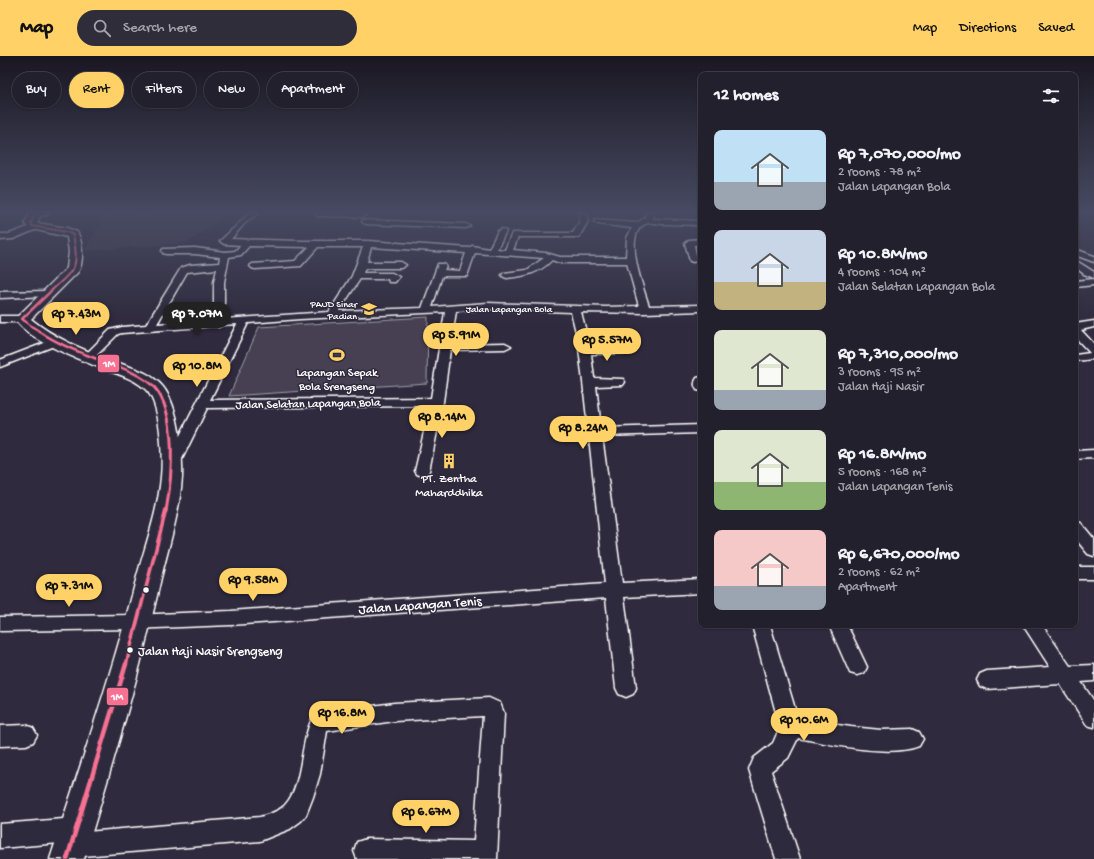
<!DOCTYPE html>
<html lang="en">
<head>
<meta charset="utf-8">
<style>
	body { margin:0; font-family:"Gochi Hand",sans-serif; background:#2f2d3a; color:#f1f3f6; height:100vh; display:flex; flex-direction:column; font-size:15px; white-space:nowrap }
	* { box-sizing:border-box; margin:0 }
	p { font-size:13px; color:#a3a3aa }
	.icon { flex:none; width:22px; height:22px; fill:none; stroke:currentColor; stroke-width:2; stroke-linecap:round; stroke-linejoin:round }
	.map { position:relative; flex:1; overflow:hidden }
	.side { position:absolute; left:698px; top:16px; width:380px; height:556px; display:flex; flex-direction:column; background:#23202e; border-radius:8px; box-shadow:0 1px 3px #0004,0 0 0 1px #403e4a }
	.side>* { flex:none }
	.banner { position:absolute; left:12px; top:16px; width:380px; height:36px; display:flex; gap:8px }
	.price { position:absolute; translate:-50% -34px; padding:0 9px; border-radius:14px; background:#ffd166; color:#111; font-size:13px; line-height:26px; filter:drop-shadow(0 1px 2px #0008) }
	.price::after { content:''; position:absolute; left:50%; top:24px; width:12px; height:9px; margin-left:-6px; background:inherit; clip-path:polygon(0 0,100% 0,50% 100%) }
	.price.active { background:#222; color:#fff }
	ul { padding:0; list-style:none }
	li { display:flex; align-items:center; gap:12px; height:100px; padding:0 16px }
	li span { display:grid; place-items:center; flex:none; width:112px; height:80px; border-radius:8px; color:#555 }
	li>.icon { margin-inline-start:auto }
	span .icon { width:48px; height:48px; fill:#fffc; stroke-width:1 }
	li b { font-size:17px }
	h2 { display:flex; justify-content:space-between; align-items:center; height:48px; padding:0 16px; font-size:17px }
	.tag { padding:0 14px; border-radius:18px; background:#23202e; box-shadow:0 1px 3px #0004,0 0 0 1px #403e4a; font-size:14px; line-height:36px }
	.tag.active { background:#ffd166; color:#111 }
	header { display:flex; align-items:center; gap:24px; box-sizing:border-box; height:56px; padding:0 20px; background:#ffd166; color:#111 }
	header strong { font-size:19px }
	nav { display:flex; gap:22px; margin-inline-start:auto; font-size:14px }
	.search { width:280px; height:36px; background:#2f2d3a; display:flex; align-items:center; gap:10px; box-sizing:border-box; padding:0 14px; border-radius:22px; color:#a3a3aa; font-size:15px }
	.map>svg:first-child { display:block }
	.built { fill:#3c3749 }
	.green { fill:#464152; stroke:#a2a0a8 }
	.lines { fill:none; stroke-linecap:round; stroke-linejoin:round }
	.minor-casing { stroke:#fff; stroke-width:3 }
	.secondary-casing { stroke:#fff; stroke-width:3 }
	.minor { fill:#2f2a3d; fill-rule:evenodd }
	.secondary { fill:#2f2a3d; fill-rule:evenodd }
	.bus-1-far4-casing { stroke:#2f2a3d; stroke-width:4 }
	.bus-1-far3-casing { stroke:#2f2a3d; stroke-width:5 }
	.bus-1-far2-casing { stroke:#2f2a3d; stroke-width:6 }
	.bus-1-far1-casing { stroke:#2f2a3d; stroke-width:6 }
	.bus-1-casing { stroke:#2f2a3d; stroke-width:8 }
	.bus-1-far4 { stroke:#f77193; stroke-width:2 }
	.bus-1-far3 { stroke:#f77193; stroke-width:2.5 }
	.bus-1-far2 { stroke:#f77193; stroke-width:3 }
	.bus-1-far1 { stroke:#f77193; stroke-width:3.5 }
	.bus-1 { stroke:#f77193; stroke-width:4.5 }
	.bus-dot { fill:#fff; stroke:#2f2a3d; stroke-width:1.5 }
	.labels { text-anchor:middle; stroke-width:3; stroke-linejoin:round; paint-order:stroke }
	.far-poi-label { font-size:10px; fill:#fff; stroke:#2f2a3d; text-anchor:end }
	.far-street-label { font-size:10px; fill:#fff; stroke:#2f2a3d }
	.poi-label { font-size:12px; fill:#fff; stroke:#2f2a3d }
	.street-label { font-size:12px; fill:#fff; stroke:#2f2a3d }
	.near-bus-label { font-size:13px; fill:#fff; stroke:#2f2a3d; text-anchor:start }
	.near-street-label { font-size:14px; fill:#fff; stroke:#2f2a3d }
	.line-badge { stroke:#2f2a3d; stroke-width:1.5 }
	.badge-label { font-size:11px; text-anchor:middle; font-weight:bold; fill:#fff }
</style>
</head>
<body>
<header>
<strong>Map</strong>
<div class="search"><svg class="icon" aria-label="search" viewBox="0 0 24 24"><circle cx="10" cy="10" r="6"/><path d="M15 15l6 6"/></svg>Search here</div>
<nav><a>Map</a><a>Directions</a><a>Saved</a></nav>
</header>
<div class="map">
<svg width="1094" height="803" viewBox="0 0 1094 803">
	<rect width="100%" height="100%" fill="#2f2a3d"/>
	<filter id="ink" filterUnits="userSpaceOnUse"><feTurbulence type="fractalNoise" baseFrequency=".025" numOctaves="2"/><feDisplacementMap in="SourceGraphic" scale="8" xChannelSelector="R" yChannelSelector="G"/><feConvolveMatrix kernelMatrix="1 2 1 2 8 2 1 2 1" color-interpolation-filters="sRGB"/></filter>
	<g filter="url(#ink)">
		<polygon class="built" points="97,157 225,157 224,161 187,187 84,195 102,164"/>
		<polygon class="green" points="428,261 427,327 229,340 259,271"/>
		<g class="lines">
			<g class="minor-casing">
				<g id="minor">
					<polygon points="32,157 48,157 47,159 32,160"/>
					<path d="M250,157H258L245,167L231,183L298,185H368L469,192L472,190L489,193L498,175L502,173L506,175L497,193L505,194L512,177H573L580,165L579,157H587L588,165L579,181H518L513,194L546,197L560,201H626L627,182L632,172L598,168L594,166L595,164L636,167L645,162L646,157H654L653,163L701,165V169C688,169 676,168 663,168C659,168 652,166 648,167C620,174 644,233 649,250L701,249V255L645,257L581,256L590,291H623L629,294L623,297L591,298L594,322L623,323L625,326L623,329L596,330L601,372L701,369V377L602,380L622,527L701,523V537L624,541L636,632L633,638L626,641L619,638L616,632L606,542L231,569L132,573L0,575V561L132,559L231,555L605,528L583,326L578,284L571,256L488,253L456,255L451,288L505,287L511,290L505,293L450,294L443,346L429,415L427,418L422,420L417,418L415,415L430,350L207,352L180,407L178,410L173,411L168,410L166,407L237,268L223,269L219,271L215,270L122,277L118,278L93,303H85L83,301L110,274L122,271L146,269L181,212L190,209L219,207L220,201L195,198H166L163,197L162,195L163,193L195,192L225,196L235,195L241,189L224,188L220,185ZM249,190L309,191L295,205L252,208L250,210L252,212L255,213L301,210L318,191H363L352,220L329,256L224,263V226L229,201L241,199ZM371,191L466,197L460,215L444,214L446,210L444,208H438L422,252L339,255L360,223H388L389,226H395L399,221L392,217H363L365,212H401L406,209L401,206H367ZM475,197L544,202L527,214L504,217L502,219L504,221L507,222C525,220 538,218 552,204L560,207H627L639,250L606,251L488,247L432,251L442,220H467ZM217,213L214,226V264L157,268L187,216ZM445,256L431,342L210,344L248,267L300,263Z"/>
					<polygon points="317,157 362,157 366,159 362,161 320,160 317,160"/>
					<polygon points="363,164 466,168 470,170 466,172 366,168 362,166"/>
					<polygon points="34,169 38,171 37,173 13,183 0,184 0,178 9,178"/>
					<polygon points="701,183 701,189 694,189 697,203 693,206 690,205 685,187 689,184"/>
					<polygon points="1075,193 1094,200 1094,206 1075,199"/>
					<polygon points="1075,204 1094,216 1094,222 1084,218 1075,211"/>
					<polygon points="1094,223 1094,229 1075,231 1075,225"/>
					<polygon points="47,235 50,236 52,238 50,240 0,242 0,236"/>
					<polygon points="0,260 22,260 27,263 22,266 0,266"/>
					<polygon points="1094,265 1094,271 1081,274 1094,288 1094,303 1075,305 1075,299 1090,297 1075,281 1075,268"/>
					<polygon points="55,283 59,284 61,286 59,288 0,311 0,304"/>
					<path d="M701,321V335L697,334C694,330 694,326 697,322Z"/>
					<polygon points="1094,394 1094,402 1075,403 1075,395"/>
					<polygon points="1075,466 1081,467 1094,483 1094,500 1088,498 1075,482"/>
					<rect x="1075" y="511" width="19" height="12"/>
					<path d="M752,569H770L798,663L851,671L881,674L912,673L919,676L923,683L919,690C889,702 830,688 798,682L788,702L771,715L800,803H776L749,714L754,702L773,687L780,671Z"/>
					<polygon points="829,569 847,569 867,611 864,617 857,619 850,617"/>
					<polygon points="1023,569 1042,569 1070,610 1094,609 1094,625 1081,626 1094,645 1094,671 1087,669 1060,628 987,633 980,630 977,624 980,618 987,615 1050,611"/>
					<path d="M489,642L500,647L504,657L497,803H357L354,795L357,786L366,783L474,785L483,660L394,665L327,675L320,718L313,741L306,759L301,765L290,773L260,785L71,801L63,797L59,789L60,787L0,792V768L76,762L84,766L87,776L260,761C269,758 278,756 285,749C304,729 299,685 314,659L321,657L394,647Z"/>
					<polygon points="26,669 33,672 37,679 33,686 26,689 0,690 0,670"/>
				</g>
			</g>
			<g class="secondary-casing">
				<path id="secondary" d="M30,157H42L37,167L67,172L77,176C83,185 84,207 78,216L31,263C54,282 82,293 110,304C129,311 150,315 163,331C179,351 183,396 182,421C180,455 169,489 161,522C140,617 112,710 84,803H50C80,710 112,618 136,524C145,490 158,456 161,421C163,401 161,352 148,336C138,324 121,319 106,314C81,304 30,286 15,263L67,212L69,196L67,181L28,172L25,167Z"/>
			</g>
			<use href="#minor" class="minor"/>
			<use href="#secondary" class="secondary"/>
			<g class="bus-1-far4-casing">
				<path id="bus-1-far4" d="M36,157L31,167L32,170L67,176L73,179C75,188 78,206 72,214C66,222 58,228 51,235"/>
			</g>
			<g class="bus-1-far3-casing">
				<path id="bus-1-far3" d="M52,234L22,263C43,280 67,292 92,301C113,309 138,315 155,332"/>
			</g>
			<g class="bus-1-far2-casing">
				<path id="bus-1-far2" d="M154,331C178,357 172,423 166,455"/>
			</g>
			<g class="bus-1-far1-casing">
				<polyline id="bus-1-far1" points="126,609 166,454"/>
			</g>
			<g class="bus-1-casing">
				<polyline id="bus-1" points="67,803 126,608"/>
			</g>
			<use href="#bus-1-far4" class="bus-1-far4"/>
			<use href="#bus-1-far3" class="bus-1-far3"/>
			<use href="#bus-1-far2" class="bus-1-far2"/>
			<use href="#bus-1-far1" class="bus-1-far1"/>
			<use href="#bus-1" class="bus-1"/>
		</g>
	</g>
	<linearGradient id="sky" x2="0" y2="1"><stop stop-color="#1a1722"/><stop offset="0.58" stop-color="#474a62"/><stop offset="1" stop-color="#474a62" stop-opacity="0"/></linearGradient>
	<rect width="1094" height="269" fill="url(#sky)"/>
	<defs>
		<g id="school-bare" transform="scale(1.2)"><path d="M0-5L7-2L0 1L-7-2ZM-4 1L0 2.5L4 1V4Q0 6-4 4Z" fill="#ffd166" stroke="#2f2a3d" stroke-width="2.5" paint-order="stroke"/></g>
		<g id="stadium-bare" transform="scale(1.2)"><path d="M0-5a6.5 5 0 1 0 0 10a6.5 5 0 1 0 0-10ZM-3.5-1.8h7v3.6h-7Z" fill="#ffd166" stroke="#2f2a3d" stroke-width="2.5" paint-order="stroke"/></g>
		<g id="building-bare" transform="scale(1.2)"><path d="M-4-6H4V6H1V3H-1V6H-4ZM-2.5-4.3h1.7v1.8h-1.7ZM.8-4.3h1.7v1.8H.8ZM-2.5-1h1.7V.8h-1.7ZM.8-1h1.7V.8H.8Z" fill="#ffd166" stroke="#2f2a3d" stroke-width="2.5" paint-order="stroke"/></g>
	</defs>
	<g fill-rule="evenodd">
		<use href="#school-bare" x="369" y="253"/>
		<use href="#stadium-bare" x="337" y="299"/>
		<use href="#building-bare" x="449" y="405"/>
	</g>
	<g class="bus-dot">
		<circle cx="146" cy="534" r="3.5"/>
		<circle cx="130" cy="594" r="3.5"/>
	</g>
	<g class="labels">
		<g class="far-poi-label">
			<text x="357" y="251">PAUD Sinar<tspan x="357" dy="12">Padian</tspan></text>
		</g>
		<g class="far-street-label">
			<text x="509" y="256">Jalan Lapangan Bola</text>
		</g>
		<g class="poi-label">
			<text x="337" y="320">Lapangan Sepak<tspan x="337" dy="14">Bola Srengseng</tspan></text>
			<text x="449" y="426">PT. Zentha<tspan x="449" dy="14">Maharddhika</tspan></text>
		</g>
		<g class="street-label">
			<text transform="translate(308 347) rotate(-1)" y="4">Jalan Selatan Lapangan Bola</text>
		</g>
		<g class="near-bus-label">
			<text x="138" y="599">Jalan Haji Nasir Srengseng</text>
		</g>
		<g class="near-street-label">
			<text transform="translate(420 548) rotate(-4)" y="5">Jalan Lapangan Tenis</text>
		</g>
	</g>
	<g class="line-badge">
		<rect x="97" y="298" width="23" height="19" rx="4" fill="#f77193"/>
		<rect x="106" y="631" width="23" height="19" rx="4" fill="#f77193"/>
	</g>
	<g class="badge-label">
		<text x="109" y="311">1M</text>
		<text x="117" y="644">1M</text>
	</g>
</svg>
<b class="price" style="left:76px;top:280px">Rp 7.43M</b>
<b class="price active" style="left:197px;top:280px">Rp 7.07M</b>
<b class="price" style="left:456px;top:301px">Rp 5.91M</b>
<b class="price" style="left:607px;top:306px">Rp 5.57M</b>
<b class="price" style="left:197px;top:332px">Rp 10.8M</b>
<b class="price" style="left:442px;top:383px">Rp 8.14M</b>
<b class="price" style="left:583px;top:394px">Rp 8.24M</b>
<b class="price" style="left:253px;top:546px">Rp 9.58M</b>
<b class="price" style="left:69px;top:552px">Rp 7.31M</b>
<b class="price" style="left:342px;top:679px">Rp 16.8M</b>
<b class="price" style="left:804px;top:686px">Rp 10.6M</b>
<b class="price" style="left:426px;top:778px">Rp 6.67M</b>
<div class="banner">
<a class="tag">Buy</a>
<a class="tag active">Rent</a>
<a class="tag">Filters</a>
<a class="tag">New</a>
<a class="tag">Apartment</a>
</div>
<section class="side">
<h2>12 homes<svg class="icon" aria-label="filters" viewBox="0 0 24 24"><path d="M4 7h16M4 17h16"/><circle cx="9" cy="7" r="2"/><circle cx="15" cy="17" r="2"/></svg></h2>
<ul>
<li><span style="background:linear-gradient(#bfe0f5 65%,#9aa5b1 0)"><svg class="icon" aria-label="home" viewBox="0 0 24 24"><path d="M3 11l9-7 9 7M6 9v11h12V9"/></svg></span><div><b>Rp 7,070,000/mo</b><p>2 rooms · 78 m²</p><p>Jalan Lapangan Bola</p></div></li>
<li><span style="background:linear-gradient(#c9d6e8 65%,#c2b280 0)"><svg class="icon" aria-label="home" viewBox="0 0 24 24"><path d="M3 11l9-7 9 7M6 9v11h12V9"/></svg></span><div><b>Rp 10.8M/mo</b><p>4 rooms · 104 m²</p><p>Jalan Selatan Lapangan Bola</p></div></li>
<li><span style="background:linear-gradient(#dfe7d0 75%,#9aa5b1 0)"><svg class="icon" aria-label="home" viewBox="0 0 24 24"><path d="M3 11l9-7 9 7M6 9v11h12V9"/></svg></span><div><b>Rp 7,310,000/mo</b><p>3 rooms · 95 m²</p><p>Jalan Haji Nasir</p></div></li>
<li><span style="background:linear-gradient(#dfe7d0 65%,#8fb573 0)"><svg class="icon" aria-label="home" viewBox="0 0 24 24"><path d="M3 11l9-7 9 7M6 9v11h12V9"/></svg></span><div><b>Rp 16.8M/mo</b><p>5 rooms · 168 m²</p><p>Jalan Lapangan Tenis</p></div></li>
<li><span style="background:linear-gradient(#f6c9c9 70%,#9aa5b1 0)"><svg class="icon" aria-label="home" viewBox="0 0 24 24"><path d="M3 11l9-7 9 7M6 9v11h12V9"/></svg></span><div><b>Rp 6,670,000/mo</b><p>2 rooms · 62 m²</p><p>Apartment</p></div></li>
</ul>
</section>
</div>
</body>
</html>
